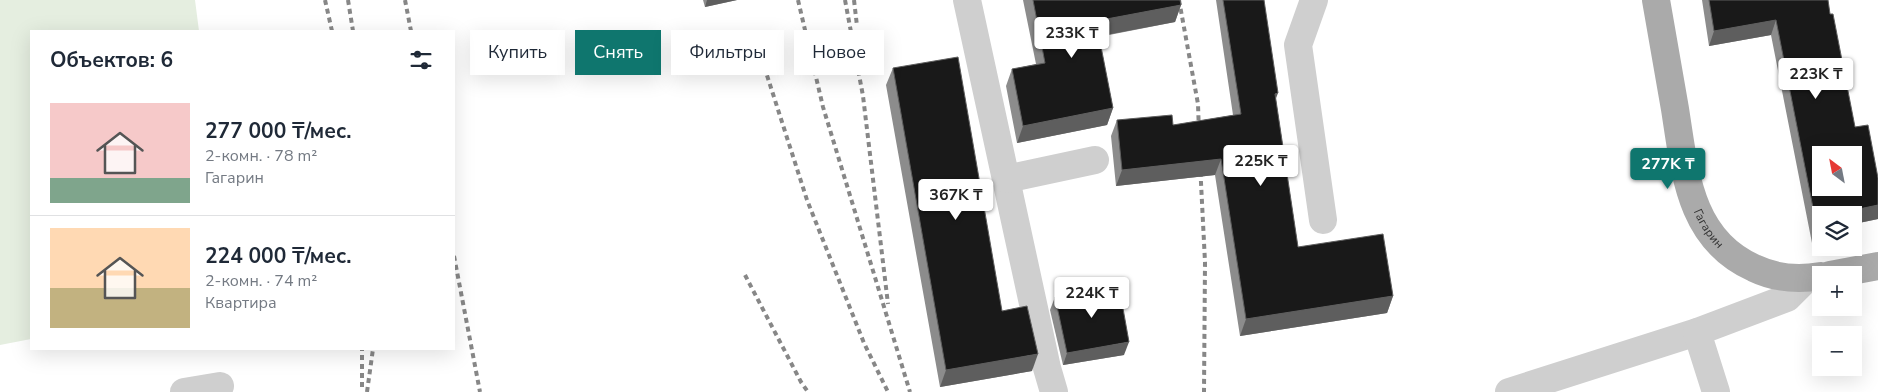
<!DOCTYPE html>
<html lang="ru">
<head>
<meta charset="utf-8">
<style>
	body { margin:0; font-family:"Nunito Sans",sans-serif; background:#f2f2f3; color:#1f2937; height:100vh; display:flex; flex-direction:column; font-size:19px; white-space:nowrap }
	* { box-sizing:border-box; margin:0 }
	p { font-size:16px; color:#747a83 }
	.icon { flex:none; width:28px; height:28px; fill:none; stroke:currentColor; stroke-width:2; stroke-linecap:round; stroke-linejoin:round }
	.map { position:relative; flex:1; overflow:hidden }
	.panel { position:absolute; left:30px; top:30px; width:425px; height:320px; display:flex; flex-direction:column; background:#fff; border-radius:0px; box-shadow:0 5px 20px #0002 }
	.panel>* { flex:none }
	.top-card { position:absolute; left:470px; top:30px; width:475px; height:45px; display:flex; gap:10px }
	.needle { width:32px; rotate:328deg }
	.tools { position:absolute; left:1812px; top:146px; display:grid; gap:10px }
	.tools a { display:grid; place-items:center; width:50px; height:50px; border-radius:0px; background:#fff; box-shadow:0 5px 20px #0002; font-size:25px }
	.price { position:absolute; translate:-50% -42px; padding:0 11px; border-radius:5px; background:#fff; color:#222; font-size:16px; line-height:32px; filter:drop-shadow(0 1px 2px #0008) }
	.price::after { content:''; position:absolute; left:50%; top:30px; width:15px; height:11px; margin-left:-8px; background:inherit; clip-path:polygon(0 0,100% 0,50% 100%) }
	.price.active { background:#0f766e; color:#fff }
	ul { padding:0; list-style:none }
	li { display:flex; align-items:center; gap:15px; height:125px; padding:0 20px }
	li+li { border-top:1px solid #e0e1e3 }
	li span { display:grid; place-items:center; flex:none; width:140px; height:100px; border-radius:0px; color:#555 }
	li>.icon { margin-inline-start:auto }
	span .icon { width:60px; height:60px; fill:#fffc; stroke-width:1 }
	li b { font-size:21px }
	h2 { display:flex; justify-content:space-between; align-items:center; height:60px; padding:0 20px; font-size:21px }
	.chip { padding:0 18px; border-radius:0px; background:#fff; box-shadow:0 5px 20px #0002; font-size:18px; line-height:45px }
	.chip.active { background:#0f766e; color:#fff }
	.map>svg:first-child { display:block }
	.green { fill:#e5eee0 }
	.lines { fill:none; stroke-linecap:round; stroke-linejoin:round }
	.minor { stroke:#cfcfcf; stroke-width:28 }
	.major { stroke:#aaa; stroke-width:28 }
	.rail { stroke:#878787; stroke-width:4; stroke-dasharray:5 4; stroke-linecap:butt }
	.wall { fill:#8c8c8c }
	.shaded-wall { fill:#5e5e5e }
	.building { fill:#191919; stroke:#5e5e5e; fill-rule:evenodd }
	.labels { text-anchor:middle; stroke-width:5; stroke-linejoin:round; paint-order:stroke }
	.street-label { font-size:12px; fill:#323232; stroke:#fff }
</style>
</head>
<body>
<div class="map">
<svg width="1878" height="392" viewBox="0 0 1878 392">
	<rect width="100%" height="100%" fill="#fff"/>
	<polygon class="green" points="0,0 195,0 199,31 31,31 31,339 0,345"/>
	<g class="lines">
		<g class="minor">
			<polyline points="967,0 1047,368 1054,392"/>
			<polyline points="1314,0 1298,45 1323,220"/>
			<polyline points="1006,179 1095,160"/>
			<polyline points="184,392 220,386"/>
			<polyline points="1509,392 1697,332"/>
			<polyline points="1716,392 1697,332 1787,298 1806,279"/>
		</g>
		<g class="major">
			<path id="s1" d="M1656,0C1662,36 1669,73 1675,109C1685,172 1689,239 1754,268C1775,278 1799,280 1821,276"/>
			<polyline points="1830,275 1878,266"/>
		</g>
		<g class="rail">
			<polyline points="325,0 332,31"/>
			<polyline points="348,0 353,31"/>
			<polyline points="405,0 411,31"/>
			<polyline points="798,0 823,107 910,392"/>
			<polyline points="845,0 863,96 888,304"/>
			<polyline points="854,0 857,26"/>
			<polyline points="1179,0 1198,104 1199,133"/>
			<polyline points="756,41 807,200 864,343 888,392"/>
			<polyline points="1200,163 1205,262 1204,392"/>
			<polyline points="454,256 480,392"/>
			<polyline points="745,275 801,382 808,392"/>
			<polyline points="362,387 362,349"/>
			<polyline points="367,392 373,349"/>
		</g>
	</g>
	<g class="wall">
		<polygon points="703,0 737,0 705,7"/>
		<polygon points="1023,0 1180,0 1181,5 1175,22 1099,37 1113,108 1107,125 1017,143 1006,86 1012,69 1036,64"/>
		<polygon points="1216,0 1264,0 1276,100 1298,247 1393,296 1387,313 1240,336 1215,175 1116,186 1111,136 1117,120 1173,125 1233,115"/>
		<polygon points="1702,0 1828,0 1830,14 1855,127 1878,219 1854,224 1854,215 1821,241 1812,243 1771,35 1709,46"/>
		<polygon points="893,68 1002,311 1032,371 940,387 886,85"/>
		<polygon points="1055,297 1124,355 1063,365 1050,310"/>
	</g>
	<g class="shaded-wall">
		<polygon points="707,0 737,0 705,7"/>
		<polygon points="1181,5 1175,22 1090,38 1096,21"/>
		<polygon points="1776,20 1771,35 1709,46 1714,31"/>
		<polygon points="1278,93 1272,109 1275,94"/>
		<polygon points="1113,108 1107,125 1017,143 1023,126"/>
		<polygon points="1221,159 1215,175 1116,186 1122,170"/>
		<polygon points="1878,205 1878,219 1854,224 1854,215 1840,215 1840,213"/>
		<polygon points="1821,227 1821,241 1812,243 1817,228"/>
		<polygon points="1393,296 1387,313 1240,336 1246,319"/>
		<polygon points="1129,342 1124,355 1063,365 1067,353"/>
		<polygon points="1038,354 1032,371 940,387 946,370"/>
	</g>
	<g class="building">
		<polygon points="1033,0 1180,0 1181,5 1096,21 1113,108 1023,126 1012,69 1045,63"/>
		<polygon points="1223,0 1264,0 1278,93 1275,94 1298,247 1383,234 1393,296 1246,319 1221,159 1122,170 1117,120 1172,115 1173,125 1241,114"/>
		<path d="M1709,0H1828L1830,14H1833L1855,127L1868,125L1878,178V205L1840,213L1841,215H1821V227L1817,228L1776,20L1714,31ZM1821,155H1854V188H1821Z"/>
		<polygon points="958,57 1002,311 1027,306 1038,354 946,370 893,68"/>
		<polygon points="1119,286 1129,342 1067,353 1055,297"/>
	</g>
	<g class="labels">
		<g class="street-label">
			<text dy="4" stroke="none"><textPath href="#s1" startOffset="236">Гагарин</textPath></text>
		</g>
	</g>
</svg>
<div class="tools">
<a><svg class="needle" viewBox="-14 -14 28 28"><path d="M0-13l5 13h-10z" fill="#e53935"/><path d="M0 13l5-13h-10z" fill="#747a83"/></svg></a>
<a><svg class="icon" aria-label="layers" viewBox="0 0 24 24"><path d="M12 4l9 5-9 5-9-5zM3 14l9 5 9-5"/></svg></a>
<a>+</a>
<a>−</a>
</div>
<b class="price" style="left:1072px;top:59px">233K ₸</b>
<b class="price" style="left:1816px;top:100px">223K ₸</b>
<b class="price" style="left:1261px;top:187px">225K ₸</b>
<b class="price active" style="left:1668px;top:190px">277K ₸</b>
<b class="price" style="left:956px;top:221px">367K ₸</b>
<b class="price" style="left:1092px;top:319px">224K ₸</b>
<div class="top-card">
<a class="chip">Купить</a>
<a class="chip active">Снять</a>
<a class="chip">Фильтры</a>
<a class="chip">Новое</a>
</div>
<section class="panel">
<h2>Объектов: 6<svg class="icon" aria-label="filters" viewBox="0 0 24 24"><path d="M4 7h16M4 17h16"/><circle cx="9" cy="7" r="2"/><circle cx="15" cy="17" r="2"/></svg></h2>
<ul>
<li><span style="background:linear-gradient(#f6c9c9 75%,#7fa58c 0)"><svg class="icon" aria-label="home" viewBox="0 0 24 24"><path d="M3 11l9-7 9 7M6 9v11h12V9"/></svg></span><div><b>277 000 ₸/мес.</b><p>2-комн. · 78 m²</p><p>Гагарин</p></div></li>
<li><span style="background:linear-gradient(#ffd9b3 60%,#c2b280 0)"><svg class="icon" aria-label="home" viewBox="0 0 24 24"><path d="M3 11l9-7 9 7M6 9v11h12V9"/></svg></span><div><b>224 000 ₸/мес.</b><p>2-комн. · 74 m²</p><p>Квартира</p></div></li>
</ul>
</section>
</div>
</body>
</html>
